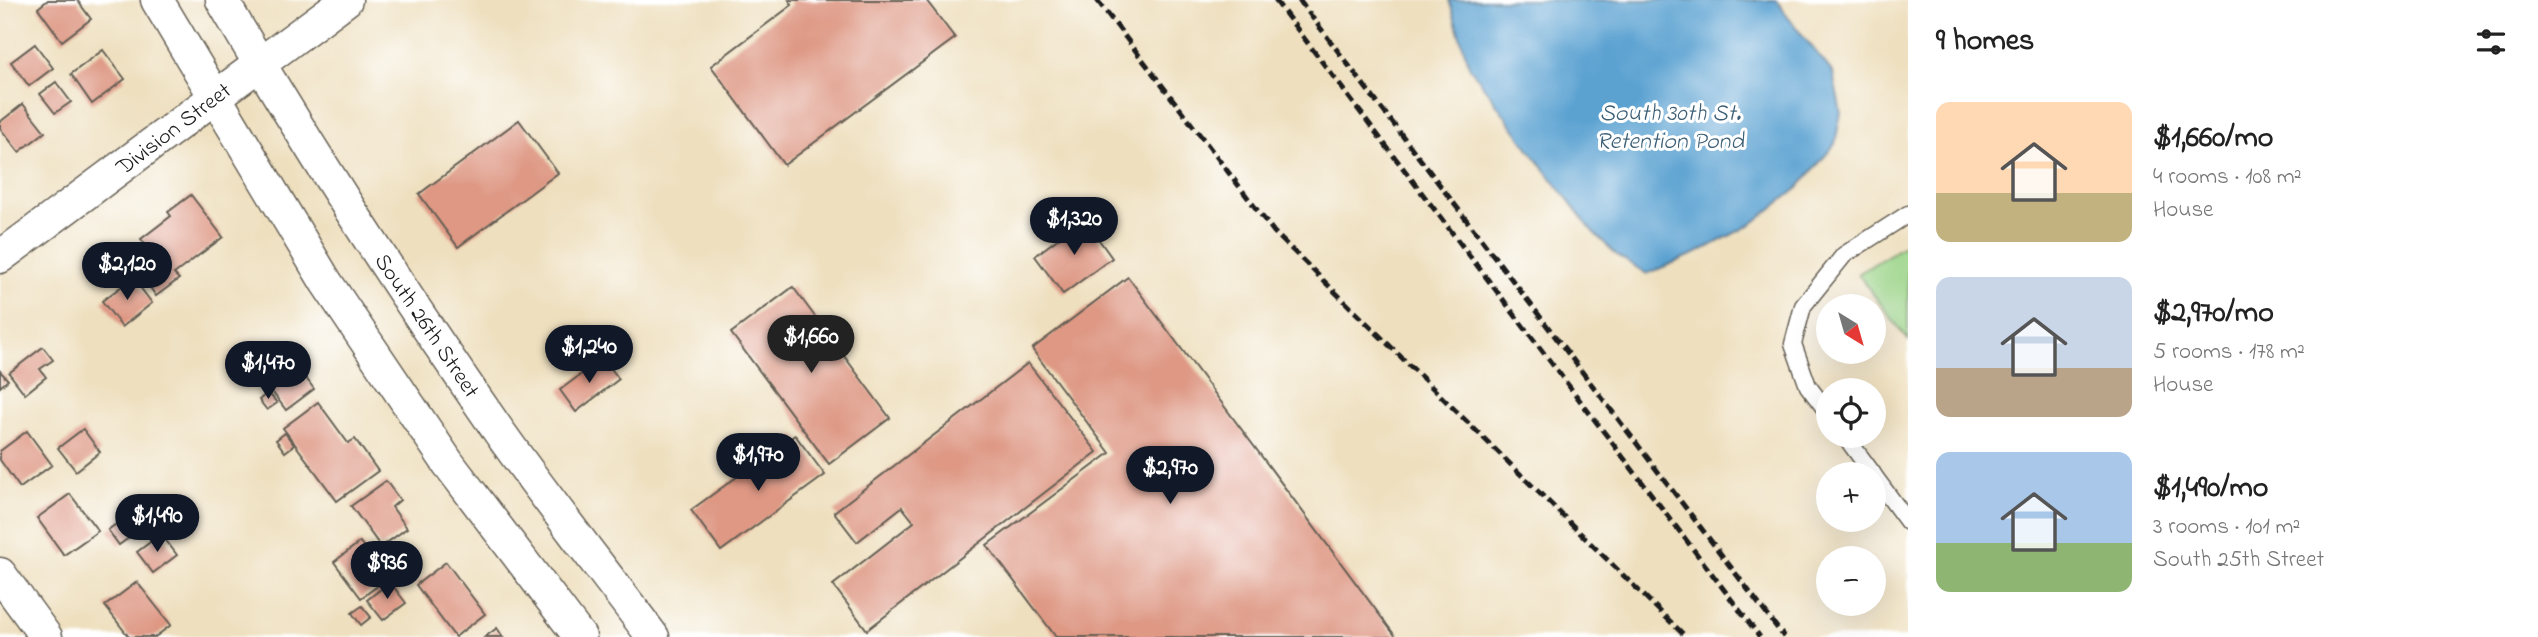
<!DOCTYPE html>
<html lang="en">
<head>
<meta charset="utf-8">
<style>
	body { margin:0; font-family:"Indie Flower",sans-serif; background:#f2f2f2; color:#222; height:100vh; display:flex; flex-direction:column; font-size:26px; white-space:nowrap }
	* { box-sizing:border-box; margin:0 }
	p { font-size:23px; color:#767676 }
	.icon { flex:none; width:38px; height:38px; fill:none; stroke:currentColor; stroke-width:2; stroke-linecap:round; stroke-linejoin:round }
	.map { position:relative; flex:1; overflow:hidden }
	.panel { display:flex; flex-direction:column; background:#fff; width:630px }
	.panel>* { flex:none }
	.needle { width:46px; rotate:143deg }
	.controls { position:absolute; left:1816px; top:294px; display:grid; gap:14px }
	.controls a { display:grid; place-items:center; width:70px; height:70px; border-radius:50%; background:#fff; box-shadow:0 7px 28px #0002; font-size:35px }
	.price { position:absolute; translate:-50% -60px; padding:0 16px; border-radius:24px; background:#111827; color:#fff; font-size:23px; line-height:46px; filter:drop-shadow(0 2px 4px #0008) }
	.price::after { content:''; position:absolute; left:50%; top:42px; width:21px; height:16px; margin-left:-10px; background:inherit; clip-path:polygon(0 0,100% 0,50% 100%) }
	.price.active { background:#222; color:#fff }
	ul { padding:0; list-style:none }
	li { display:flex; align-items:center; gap:21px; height:175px; padding:0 28px }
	li span { display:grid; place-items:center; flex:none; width:196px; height:140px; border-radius:14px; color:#555 }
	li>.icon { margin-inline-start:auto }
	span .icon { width:84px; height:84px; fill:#fffc; stroke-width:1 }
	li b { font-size:30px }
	h2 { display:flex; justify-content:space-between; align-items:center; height:84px; padding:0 28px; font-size:30px }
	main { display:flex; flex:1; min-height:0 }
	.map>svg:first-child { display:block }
	.green { fill:#9ad386; stroke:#5b7851; stroke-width:2 }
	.water { fill:#5ba2d1; stroke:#3c5f76; stroke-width:2 }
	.building { fill:#de9884 }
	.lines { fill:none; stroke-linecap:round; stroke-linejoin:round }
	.lane-casing { stroke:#666055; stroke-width:19 }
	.street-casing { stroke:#666055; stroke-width:35 }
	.lane { stroke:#fff; stroke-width:16 }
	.street { stroke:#fff; stroke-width:32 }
	.rail { stroke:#1c1c1c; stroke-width:5; stroke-dasharray:10 5; stroke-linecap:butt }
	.labels { text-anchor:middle; stroke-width:6; stroke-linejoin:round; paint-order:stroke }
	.street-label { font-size:23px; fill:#1c1c1c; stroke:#fff }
	.water-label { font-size:24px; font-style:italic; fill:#3c5f76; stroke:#fff }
</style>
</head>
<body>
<main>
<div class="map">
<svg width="1908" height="637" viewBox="0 0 1908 637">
	<rect width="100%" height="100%" fill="#fff"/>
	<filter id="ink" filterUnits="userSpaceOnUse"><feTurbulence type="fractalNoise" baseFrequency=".0143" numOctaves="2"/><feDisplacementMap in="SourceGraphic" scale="14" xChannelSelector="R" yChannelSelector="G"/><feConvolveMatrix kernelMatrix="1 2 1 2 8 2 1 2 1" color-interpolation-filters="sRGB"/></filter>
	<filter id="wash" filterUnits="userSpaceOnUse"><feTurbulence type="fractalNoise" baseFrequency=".00686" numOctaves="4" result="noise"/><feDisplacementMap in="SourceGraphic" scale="28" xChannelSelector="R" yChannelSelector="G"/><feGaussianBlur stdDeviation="1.57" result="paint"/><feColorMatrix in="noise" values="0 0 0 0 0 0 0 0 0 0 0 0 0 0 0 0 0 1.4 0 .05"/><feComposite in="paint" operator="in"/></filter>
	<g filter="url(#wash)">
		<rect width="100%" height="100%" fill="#eedfbe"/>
		<polygon class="green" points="1908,243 1908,340 1858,274"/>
		<polygon class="water" points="1449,0 1777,0 1787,16 1833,73 1841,113 1835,144 1798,188 1752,224 1699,252 1647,274 1618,256 1593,232 1529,149 1469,66"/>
		<g id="blocks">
			<g class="building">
				<polygon points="48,0 77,0 91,19 62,41 38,8"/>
				<polygon points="789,0 926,0 955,38 784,165 711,66 792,5"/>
				<polygon points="35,44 53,68 29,86 11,62"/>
				<polygon points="103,50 125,79 92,104 71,74"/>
				<polygon points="56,82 71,102 55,113 40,94"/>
				<polygon points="23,104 45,132 19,152 0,128 0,122"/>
				<polygon points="519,120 558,173 458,247 419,194"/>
				<polygon points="191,195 223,237 174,274 179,279 156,296 140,273 157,260 141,239 171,216 168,212"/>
				<polygon points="1084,219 1112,258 1063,294 1035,256"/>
				<polygon points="1128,277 1396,637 1056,637 987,545 1110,453 1032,349"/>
				<polygon points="133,278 152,303 122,327 102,301"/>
				<polygon points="793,287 890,418 829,464 731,333"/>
				<polygon points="43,347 53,360 40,369 46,377 25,394 9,373"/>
				<polygon points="283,347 314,389 286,410 254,368"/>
				<polygon points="603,358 619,379 576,412 560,390"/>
				<polygon points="1028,363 1097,452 867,630 833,585 914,522 902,507 857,542 834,512"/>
				<polygon points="0,371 8,380 0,387"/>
				<polygon points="268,392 277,403 267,410 259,400"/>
				<polygon points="318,402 348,443 355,439 378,471 337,501 283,428"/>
				<polygon points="83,429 100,452 76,471 58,448"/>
				<polygon points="27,431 52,465 20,488 0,460 0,451"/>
				<polygon points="285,433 294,445 285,452 276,440"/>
				<polygon points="795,435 825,475 721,551 691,510"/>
				<polygon points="386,481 400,500 392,507 407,528 381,547 351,506"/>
				<polygon points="70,494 98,531 64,555 37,518"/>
				<polygon points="134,511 145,526 119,545 108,530"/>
				<polygon points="161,534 177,555 153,573 137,552"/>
				<polygon points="360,542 387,579 361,598 334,562"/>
				<polygon points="446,562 485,614 455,637 416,585"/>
				<polygon points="137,582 171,625 155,637 129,637 105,606"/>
				<polygon points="390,582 406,603 383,620 367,600"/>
				<polygon points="362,606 371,617 361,625 352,613"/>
				<polygon points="497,628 503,637 485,637"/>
			</g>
		</g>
	</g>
	<g filter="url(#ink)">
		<use href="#blocks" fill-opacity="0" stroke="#666055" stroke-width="2"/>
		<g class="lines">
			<g class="lane-casing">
				<g id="lane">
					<polyline points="1829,414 1808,386 1793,344 1803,306 1844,255 1908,214"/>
					<polyline points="1845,436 1873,474"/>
					<polyline points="1874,476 1908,522"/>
				</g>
			</g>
			<g class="street-casing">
				<g id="street">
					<polyline points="157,0 326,282 448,463 580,637"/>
					<path d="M222,0C308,148 402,293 500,433C549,502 602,569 653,637"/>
					<polyline points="0,257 346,0"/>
					<polyline points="0,574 46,637"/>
				</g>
			</g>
			<use href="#lane" class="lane"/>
			<use href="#street" class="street"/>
			<g class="rail">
				<polyline points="1097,0 1274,232 1686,637"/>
				<polyline points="1275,0 1760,637"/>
				<polyline points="1299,0 1784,637"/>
			</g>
		</g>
	</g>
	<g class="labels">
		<g class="street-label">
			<text transform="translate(173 128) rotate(-37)" y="8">Division Street</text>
			<text transform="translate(428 325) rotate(56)" y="8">South 26th Street</text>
		</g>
		<g class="water-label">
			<text x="1670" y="120">South 30th St.<tspan x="1670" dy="28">Retention Pond</tspan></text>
		</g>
	</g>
</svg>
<div class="controls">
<a><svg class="needle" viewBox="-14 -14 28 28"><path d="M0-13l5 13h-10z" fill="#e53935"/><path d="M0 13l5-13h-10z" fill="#767676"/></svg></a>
<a><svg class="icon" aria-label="locate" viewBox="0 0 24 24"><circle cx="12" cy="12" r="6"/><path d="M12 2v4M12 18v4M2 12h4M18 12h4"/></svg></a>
<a>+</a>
<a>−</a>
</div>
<b class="price" style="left:1074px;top:257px">$1,320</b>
<b class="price" style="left:127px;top:302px">$2,120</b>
<b class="price active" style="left:811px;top:375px">$1,660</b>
<b class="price" style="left:589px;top:385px">$1,240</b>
<b class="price" style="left:268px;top:401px">$1,470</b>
<b class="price" style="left:758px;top:493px">$1,970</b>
<b class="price" style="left:1170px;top:506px">$2,970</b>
<b class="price" style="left:157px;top:554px">$1,490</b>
<b class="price" style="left:387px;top:601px">$936</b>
</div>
<section class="panel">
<h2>9 homes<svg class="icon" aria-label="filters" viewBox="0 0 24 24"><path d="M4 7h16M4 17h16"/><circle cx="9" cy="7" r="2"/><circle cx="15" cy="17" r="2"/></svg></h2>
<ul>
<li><span style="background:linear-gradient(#ffd9b3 65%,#c2b280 0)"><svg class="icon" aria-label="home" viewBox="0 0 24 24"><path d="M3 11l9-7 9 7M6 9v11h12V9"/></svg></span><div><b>$1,660/mo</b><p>4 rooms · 108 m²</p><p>House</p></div></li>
<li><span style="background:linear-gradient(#c9d6e8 65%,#b9a48a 0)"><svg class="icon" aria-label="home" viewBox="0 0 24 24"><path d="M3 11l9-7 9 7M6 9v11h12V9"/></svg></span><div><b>$2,970/mo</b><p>5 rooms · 178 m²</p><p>House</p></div></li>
<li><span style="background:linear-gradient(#a9c7e8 65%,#8fb573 0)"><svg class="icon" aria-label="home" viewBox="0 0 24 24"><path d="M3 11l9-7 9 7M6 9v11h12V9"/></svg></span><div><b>$1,490/mo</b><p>3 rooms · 101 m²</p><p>South 25th Street</p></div></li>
</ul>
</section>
</main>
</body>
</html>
